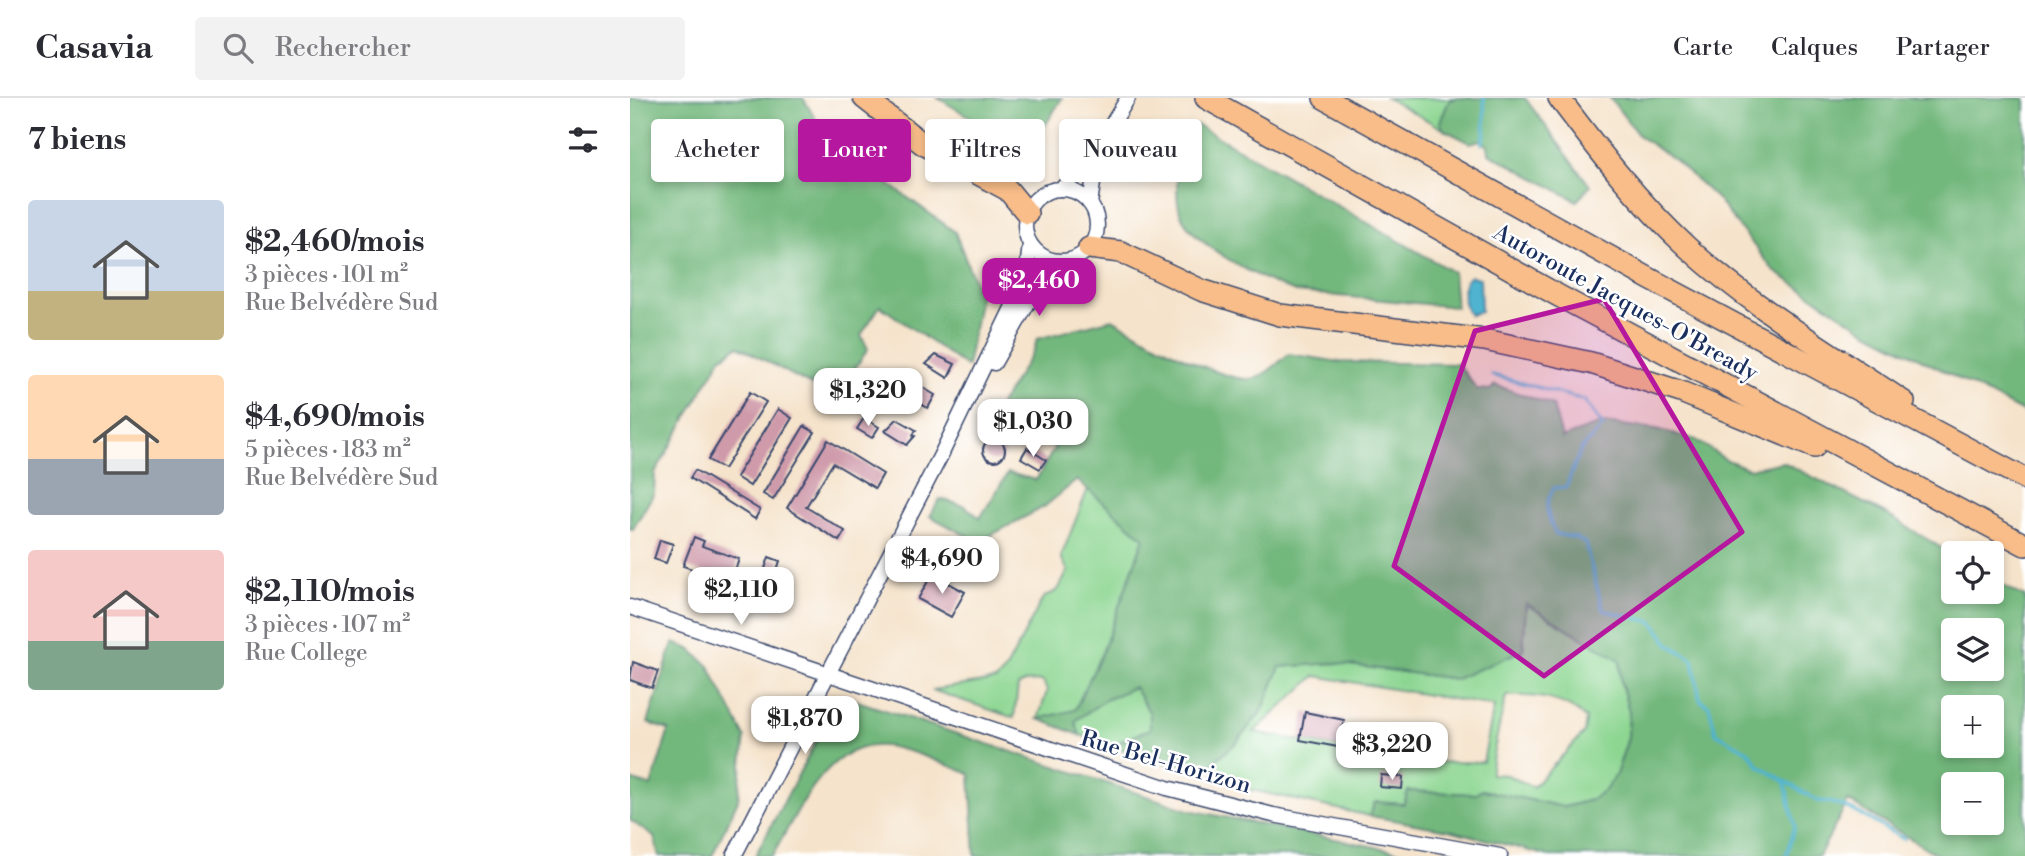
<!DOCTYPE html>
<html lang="fr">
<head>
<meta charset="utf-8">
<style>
	body { margin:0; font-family:"Libre Bodoni",serif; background:#f2f2f3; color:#2b2b33; height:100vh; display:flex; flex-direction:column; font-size:26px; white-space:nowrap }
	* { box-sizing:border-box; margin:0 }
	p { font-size:23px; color:#7c7c81 }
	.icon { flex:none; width:38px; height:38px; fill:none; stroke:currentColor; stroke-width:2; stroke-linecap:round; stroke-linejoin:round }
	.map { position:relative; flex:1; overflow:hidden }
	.drawer { display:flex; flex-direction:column; background:#fff; width:630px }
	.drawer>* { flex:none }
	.hud { position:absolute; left:21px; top:21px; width:665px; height:63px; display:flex; gap:14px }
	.fabs { position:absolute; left:1311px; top:443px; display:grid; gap:14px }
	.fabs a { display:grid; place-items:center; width:63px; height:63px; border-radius:7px; background:#fff; box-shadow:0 4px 10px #0003; font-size:35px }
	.price { position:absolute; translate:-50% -60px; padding:0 16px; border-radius:14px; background:#fff; color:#222; font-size:23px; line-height:46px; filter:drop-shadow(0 2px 4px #0008) }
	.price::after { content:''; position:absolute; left:50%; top:42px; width:21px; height:16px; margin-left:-10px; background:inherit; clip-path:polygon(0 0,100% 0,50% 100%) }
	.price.current { background:#b5179e; color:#fff }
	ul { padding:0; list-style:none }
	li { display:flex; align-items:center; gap:21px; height:175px; padding:0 28px }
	li span { display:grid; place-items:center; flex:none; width:196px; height:140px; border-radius:7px; color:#555 }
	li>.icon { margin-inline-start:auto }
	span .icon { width:84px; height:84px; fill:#fffc; stroke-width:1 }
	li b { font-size:30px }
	h2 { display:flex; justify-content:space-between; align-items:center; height:84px; padding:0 28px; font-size:30px }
	.chip { padding:0 24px; border-radius:7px; background:#fff; box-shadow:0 4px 10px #0003; font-size:24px; line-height:63px }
	.chip.current { background:#b5179e; color:#fff }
	header { display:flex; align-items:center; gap:42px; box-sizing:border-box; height:98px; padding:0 35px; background:#fff; border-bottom:2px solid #e1e1e2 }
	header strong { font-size:33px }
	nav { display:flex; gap:38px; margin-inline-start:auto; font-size:24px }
	.search { width:490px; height:63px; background:#f2f2f3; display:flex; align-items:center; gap:18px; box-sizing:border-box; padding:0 24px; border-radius:7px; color:#7c7c81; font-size:26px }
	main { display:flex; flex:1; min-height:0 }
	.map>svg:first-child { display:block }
	.green { fill:#8dd692; stroke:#548278; stroke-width:2; fill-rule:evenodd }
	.forest { fill:#72b77c; stroke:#46736d; stroke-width:2; fill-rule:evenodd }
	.water { fill:#50b4cf; stroke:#367296; stroke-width:2 }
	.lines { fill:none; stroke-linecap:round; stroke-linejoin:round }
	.stream { stroke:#50b4cf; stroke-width:3.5 }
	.building { fill:#cf9aaa }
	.tertiary-casing { stroke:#3c4a6e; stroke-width:17 }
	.motorway-casing { stroke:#3c4a6e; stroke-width:24 }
	.tertiary { stroke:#fff; stroke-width:14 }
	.motorway { stroke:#f8bd89; stroke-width:21 }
	.marked { fill:#b5179e; fill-opacity:0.2; stroke:#b5179e; stroke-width:5; stroke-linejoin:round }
	.labels { text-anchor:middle; stroke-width:5; stroke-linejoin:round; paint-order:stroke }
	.street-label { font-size:23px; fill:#1b2f5e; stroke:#fff }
</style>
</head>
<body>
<header>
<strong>Casavia</strong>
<div class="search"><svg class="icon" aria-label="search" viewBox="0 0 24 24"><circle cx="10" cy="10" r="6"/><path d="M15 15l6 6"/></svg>Rechercher</div>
<nav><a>Carte</a><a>Calques</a><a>Partager</a></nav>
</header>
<main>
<section class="drawer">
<h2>7 biens<svg class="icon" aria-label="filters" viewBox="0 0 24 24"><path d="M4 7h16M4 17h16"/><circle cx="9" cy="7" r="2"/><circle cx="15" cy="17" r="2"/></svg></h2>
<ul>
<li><span style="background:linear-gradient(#c9d6e8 65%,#c2b280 0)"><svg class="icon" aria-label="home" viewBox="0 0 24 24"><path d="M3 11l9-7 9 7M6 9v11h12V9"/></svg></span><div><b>$2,460/mois</b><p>3 pièces · 101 m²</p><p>Rue Belvédère Sud</p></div></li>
<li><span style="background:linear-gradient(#ffd9b3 60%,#9aa5b1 0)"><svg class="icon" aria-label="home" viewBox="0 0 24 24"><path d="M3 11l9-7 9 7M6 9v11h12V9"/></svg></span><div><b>$4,690/mois</b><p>5 pièces · 183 m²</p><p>Rue Belvédère Sud</p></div></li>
<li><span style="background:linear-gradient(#f6c9c9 65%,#7fa58c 0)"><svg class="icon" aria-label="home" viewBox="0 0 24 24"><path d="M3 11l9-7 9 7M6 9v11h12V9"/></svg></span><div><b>$2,110/mois</b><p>3 pièces · 107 m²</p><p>Rue College</p></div></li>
</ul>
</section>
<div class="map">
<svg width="1395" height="758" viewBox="0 0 1395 758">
	<rect width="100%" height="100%" fill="#fff"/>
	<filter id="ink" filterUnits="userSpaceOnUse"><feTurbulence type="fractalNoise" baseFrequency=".0143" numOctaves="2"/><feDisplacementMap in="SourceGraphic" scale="14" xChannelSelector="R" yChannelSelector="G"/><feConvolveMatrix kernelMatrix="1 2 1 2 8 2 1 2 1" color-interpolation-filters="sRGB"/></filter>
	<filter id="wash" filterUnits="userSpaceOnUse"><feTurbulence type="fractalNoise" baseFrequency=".00686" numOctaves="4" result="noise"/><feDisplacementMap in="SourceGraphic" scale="28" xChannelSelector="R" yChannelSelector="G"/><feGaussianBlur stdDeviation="1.57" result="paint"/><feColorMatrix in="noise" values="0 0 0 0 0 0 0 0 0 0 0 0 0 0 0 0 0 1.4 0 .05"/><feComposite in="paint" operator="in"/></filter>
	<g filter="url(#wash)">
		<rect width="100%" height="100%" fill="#f5e3cb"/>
		<g class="green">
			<polygon points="757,0 826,0 819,3 810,24 813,31"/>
			<polygon points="458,391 514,440 472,555 445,612 408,621 417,593 413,583 395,584 388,588 384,620 302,592 366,582 375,573 413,500 428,492 438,473 431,459"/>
			<path d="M896,506L990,562L991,585L999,613L998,640L986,677L976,691L961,702L934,709L852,692L846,696L779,693L774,706L745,704L740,718L608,689L582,665C620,632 631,615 649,569L704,565L826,581L893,552ZM685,578L864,608L853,664L720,665L721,652L624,634ZM876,598C904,597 935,599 956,621L954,635L903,689L877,677L861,676C859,669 873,612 876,598Z"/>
			<polygon points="504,589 520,615 520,631 480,648 450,637 444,623 475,602"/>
		</g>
		<g class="forest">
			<polygon points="0,0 173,0 198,42 325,134 350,198 337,269 250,208 231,237 238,251 205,300 108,248 91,260 25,375 24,395 3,431 0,431"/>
			<polygon points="308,0 432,0 399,54"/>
			<polygon points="826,0 895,0 960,88 947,103 859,55 858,48 851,42 840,45 813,31 810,24 819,3"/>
			<polygon points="980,0 1395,0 1395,315 1236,233 1144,173 1087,101 1046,63 1009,38"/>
			<path d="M567,27L823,174L826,209L666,194C634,183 565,149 551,117C542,94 551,60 554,36Z"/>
			<path d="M482,221C511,237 586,281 617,281C632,282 647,265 659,256L710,264L828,266L847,291L860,292L865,287L923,307L932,340L973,325L1027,331L1066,342L1095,361L1119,371L1153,364L1256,416L1323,457V494H1362V482L1395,499V758H1309L1218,703L1189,758H919L823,733L740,718L745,704L774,706L778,693L846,696L852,692L934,709L961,702L976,691L986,677L998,640L999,613L991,585L990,562L896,506L893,552L826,581L704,565L650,569L633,611L606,645L582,665L560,673L480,648L520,631V615L504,589L475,602L445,623L450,637L408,621L445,612L472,555L514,440L447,382L414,409L348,444L300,418L310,401L335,408L350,420L378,375L406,382L425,349L366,313L404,252L407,241ZM1323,532H1362V570H1323ZM1362,609V648H1323V609ZM1362,686V724H1323V686Z"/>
			<polygon points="43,545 60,551 79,568 115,639 108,702 82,758 29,758 24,739 0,722 0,682 21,688 39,632 18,625"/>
			<path d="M221,601L559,712L791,758H345L340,676C313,666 282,651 254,648C196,642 167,717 142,758H125L198,621L209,605Z"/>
		</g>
		<path class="water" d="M840,178L850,180L851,213L840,217C832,209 830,186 840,178Z"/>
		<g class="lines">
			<g class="stream">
				<polyline points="852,46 855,34 854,0"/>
				<path d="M862,277L954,302L973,328L951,351L936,389L924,390C913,406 917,420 926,436L946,440L955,445L973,512L1023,524L1040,547L1063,561L1070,602L1079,608L1086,635L1119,654L1128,667L1188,703C1216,703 1249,728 1274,741"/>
				<polyline points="1155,684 1165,728 1156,758"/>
			</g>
		</g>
		<g id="blocks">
			<g class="building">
				<polygon points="306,257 325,266 318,280 296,266"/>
				<polygon points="285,285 305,297 298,310 277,298"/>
				<polygon points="120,294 136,304 94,371 78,362"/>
				<polygon points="148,311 162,320 120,388 106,379"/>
				<polygon points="234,320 249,329 242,340 227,331"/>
				<polygon points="267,321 286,332 283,337 285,338 277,347 255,333"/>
				<polygon points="174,328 185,334 143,402 133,396"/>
				<circle cx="364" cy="352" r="11"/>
				<polygon points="198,342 253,376 245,390 203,365 176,409 215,433 209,443 157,410"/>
				<polygon points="397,350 416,362 410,371 391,360"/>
				<polygon points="65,372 130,412 125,421 60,380"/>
				<polygon points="64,439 74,443 72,448 109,461 101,484 53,468"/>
				<polygon points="30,442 43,446 36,465 24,461"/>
				<polygon points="139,459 150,463 136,504 125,500"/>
				<polygon points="302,476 335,494 321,519 288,501"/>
				<polygon points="3,564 28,573 22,590 0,582"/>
				<polygon points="675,614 714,622 708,649 670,642"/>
				<polygon points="751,677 773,679 772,691 750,689"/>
			</g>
		</g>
	</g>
	<g filter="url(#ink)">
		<use href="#blocks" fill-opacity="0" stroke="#3c4a6e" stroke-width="2"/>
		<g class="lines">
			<g class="tertiary-casing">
				<g id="tertiary">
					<circle cx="431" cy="127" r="36"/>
					<polyline points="431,91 459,64 498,0"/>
					<polyline points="460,106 464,78 472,56"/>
					<polyline points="364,265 407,189 429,164"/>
					<polyline points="0,509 537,690 643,717 870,758"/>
					<polyline points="104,758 311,357 396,181 400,146"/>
				</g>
			</g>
			<g class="motorway-casing">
				<g id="motorway">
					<polyline points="234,0 293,46 378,92 397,115"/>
					<polyline points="576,0 929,198 1395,447"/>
					<polyline points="694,0 1020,181 1395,381"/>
					<path d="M929,0C969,53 1008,104 1057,149C1122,209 1201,255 1274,304"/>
					<polyline points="459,150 491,154 571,192 650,217 855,242 961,265 1051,294 1184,349"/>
				</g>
			</g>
			<use href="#tertiary" class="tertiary"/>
			<use href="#motorway" class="motorway"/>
		</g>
	</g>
	<path class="marked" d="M974,201L1112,434L914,578L764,468L845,233Z"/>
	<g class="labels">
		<g class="street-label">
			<text transform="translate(996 204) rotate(29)" y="8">Autoroute Jacques-O'Bready</text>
			<text transform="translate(536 663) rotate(16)" y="8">Rue Bel-Horizon</text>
		</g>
	</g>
</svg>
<div class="fabs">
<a><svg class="icon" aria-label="locate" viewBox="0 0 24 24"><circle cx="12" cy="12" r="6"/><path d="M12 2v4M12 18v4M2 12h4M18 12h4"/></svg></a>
<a><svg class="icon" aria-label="layers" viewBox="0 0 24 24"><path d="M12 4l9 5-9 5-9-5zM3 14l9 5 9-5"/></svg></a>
<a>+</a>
<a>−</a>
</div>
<b class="price current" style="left:409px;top:220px">$2,460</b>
<b class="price" style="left:238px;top:330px">$1,320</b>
<b class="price" style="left:403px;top:361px">$1,030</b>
<b class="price" style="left:312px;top:498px">$4,690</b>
<b class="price" style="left:111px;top:529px">$2,110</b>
<b class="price" style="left:175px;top:658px">$1,870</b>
<b class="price" style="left:762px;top:684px">$3,220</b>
<div class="hud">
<a class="chip">Acheter</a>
<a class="chip current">Louer</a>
<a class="chip">Filtres</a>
<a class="chip">Nouveau</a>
</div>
</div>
</main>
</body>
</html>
